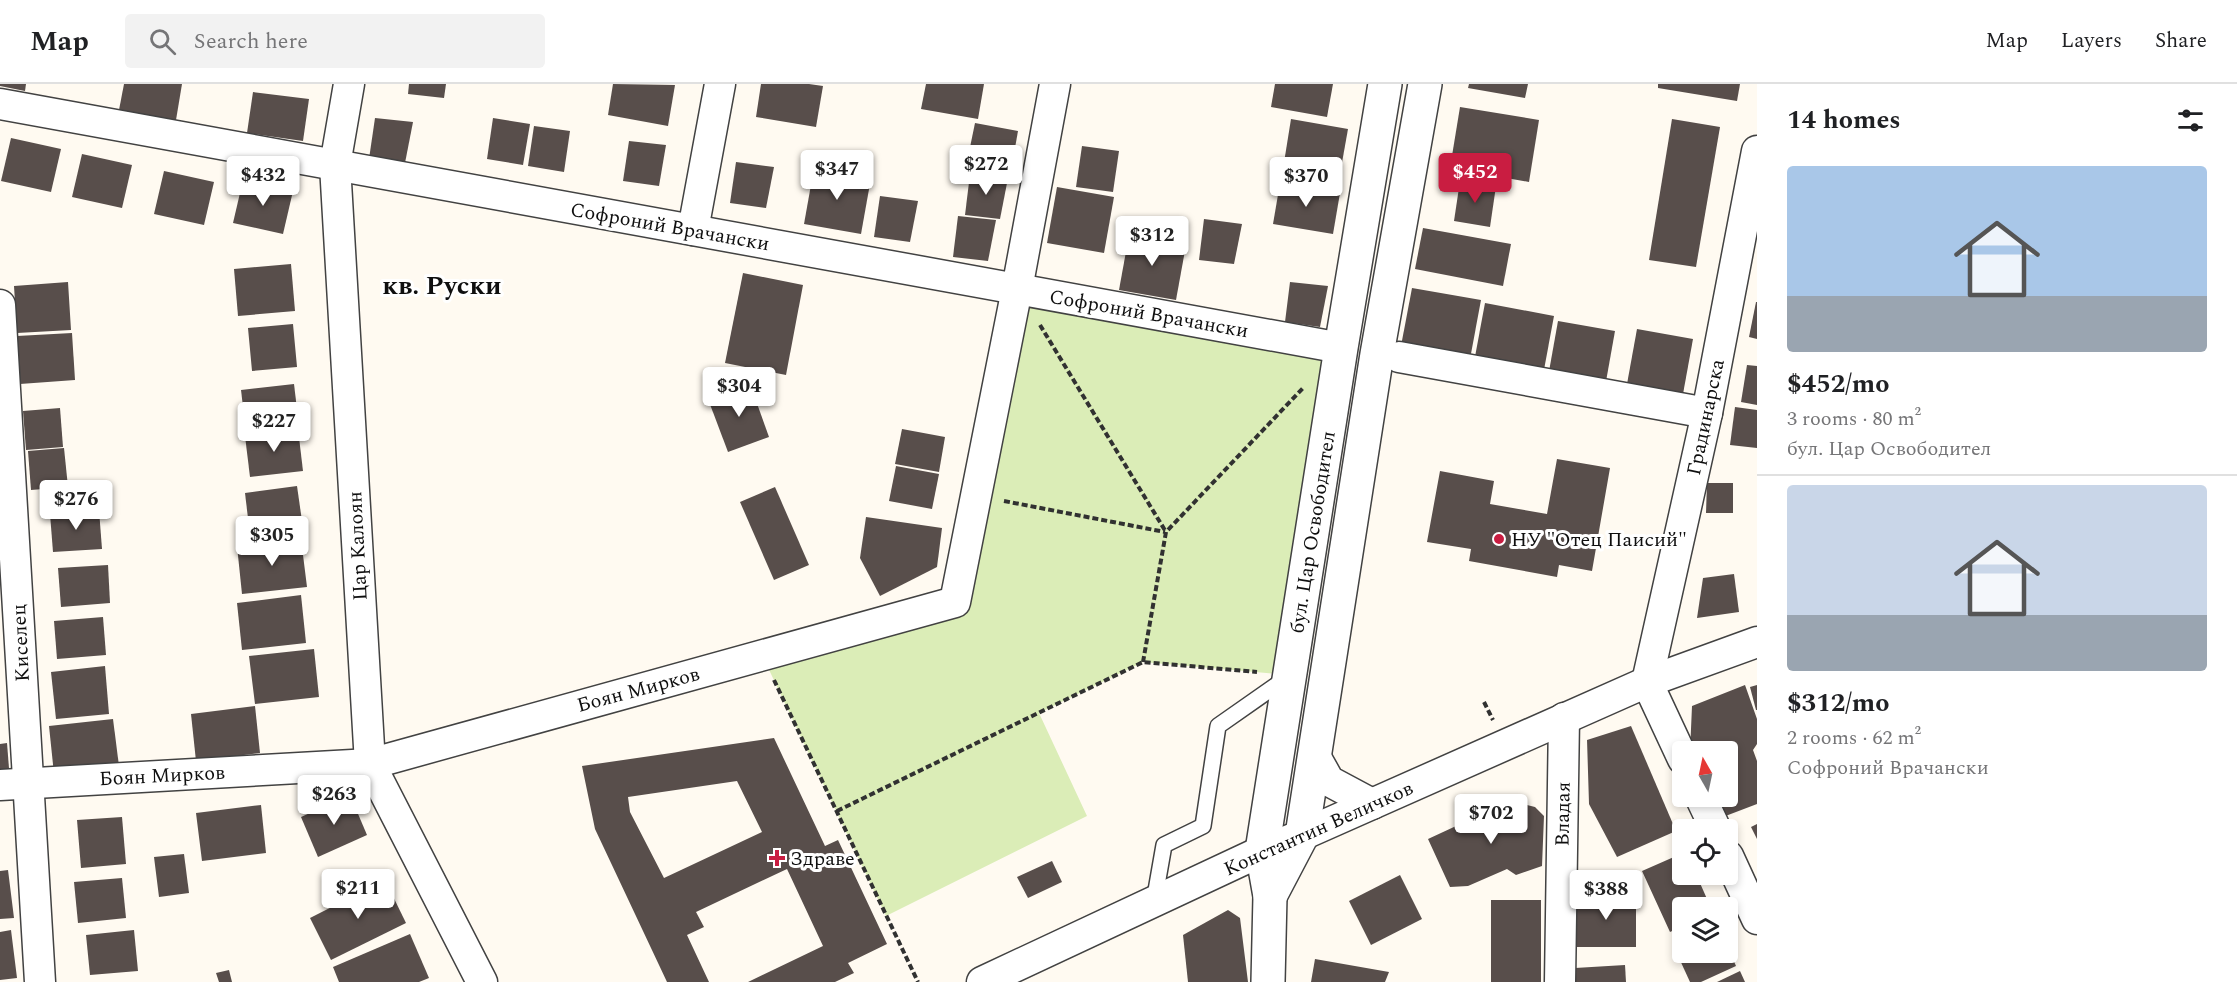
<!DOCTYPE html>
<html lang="en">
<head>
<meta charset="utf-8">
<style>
	body { margin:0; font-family:Spectral,serif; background:#f2f2f2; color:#202124; height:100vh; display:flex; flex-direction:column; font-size:22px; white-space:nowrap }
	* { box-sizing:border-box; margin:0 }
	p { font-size:20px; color:#757577 }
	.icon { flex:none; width:33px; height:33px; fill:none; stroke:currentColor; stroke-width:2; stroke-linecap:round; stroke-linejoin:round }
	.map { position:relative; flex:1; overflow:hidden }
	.details { display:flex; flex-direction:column; background:#fff; width:480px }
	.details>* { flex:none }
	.needle { width:39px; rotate:351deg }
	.tools { position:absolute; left:1672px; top:657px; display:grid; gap:12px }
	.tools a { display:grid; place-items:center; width:66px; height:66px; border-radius:6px; background:#fff; box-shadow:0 3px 9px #0003; font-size:30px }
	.price { position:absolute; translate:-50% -51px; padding:0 14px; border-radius:6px; background:#fff; color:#222; font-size:20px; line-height:39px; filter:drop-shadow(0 2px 3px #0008) }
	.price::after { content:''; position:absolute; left:50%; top:36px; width:18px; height:14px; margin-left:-9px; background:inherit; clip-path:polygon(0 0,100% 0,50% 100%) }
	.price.current { background:#c91d41; color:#fff }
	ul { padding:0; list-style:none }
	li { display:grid; align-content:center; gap:12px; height:318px; padding:0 30px }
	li+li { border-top:2px solid #e0e0e0 }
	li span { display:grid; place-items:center; height:186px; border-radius:6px; color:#555 }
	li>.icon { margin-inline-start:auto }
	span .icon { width:108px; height:108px; fill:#fffc; stroke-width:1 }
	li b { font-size:26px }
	h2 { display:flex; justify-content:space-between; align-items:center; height:72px; padding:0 30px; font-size:26px }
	header { display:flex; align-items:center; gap:36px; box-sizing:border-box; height:84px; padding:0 30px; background:#fff; border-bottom:2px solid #e0e0e0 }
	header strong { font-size:28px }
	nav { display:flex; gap:33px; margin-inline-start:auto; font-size:21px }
	.search { width:420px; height:54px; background:#f2f2f2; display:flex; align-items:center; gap:15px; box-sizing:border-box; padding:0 21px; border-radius:6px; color:#757577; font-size:22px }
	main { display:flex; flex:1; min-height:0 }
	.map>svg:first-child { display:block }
	.green { fill:#dbedb7 }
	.building { fill:#584e4b; fill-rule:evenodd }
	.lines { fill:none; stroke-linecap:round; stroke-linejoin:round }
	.service-casing { stroke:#424242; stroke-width:18 }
	.minor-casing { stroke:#424242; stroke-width:33 }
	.tertiary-casing { stroke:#424242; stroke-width:36 }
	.path { stroke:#313131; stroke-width:4; stroke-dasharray:6 3; stroke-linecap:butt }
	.service { stroke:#fff; stroke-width:15 }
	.minor { stroke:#fff; stroke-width:30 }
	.tertiary { stroke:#fff; stroke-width:33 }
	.poi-dot { fill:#c91d41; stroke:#fff; stroke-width:2 }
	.labels { text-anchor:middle; stroke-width:6; stroke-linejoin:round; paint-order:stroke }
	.street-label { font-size:20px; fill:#0f0f0f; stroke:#fff }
	.poi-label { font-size:20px; fill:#0f0f0f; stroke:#fff; text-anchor:start }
	.district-label { font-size:26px; font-weight:bold; fill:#0f0f0f; stroke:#fff }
</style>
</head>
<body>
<header>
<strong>Map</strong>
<div class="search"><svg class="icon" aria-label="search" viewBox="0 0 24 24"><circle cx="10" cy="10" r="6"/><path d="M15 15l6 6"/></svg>Search here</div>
<nav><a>Map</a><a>Layers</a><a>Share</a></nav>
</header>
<main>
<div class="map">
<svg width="1757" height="898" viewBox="0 0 1757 898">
	<rect width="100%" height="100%" fill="#fffaf1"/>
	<polygon class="green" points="1017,205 1341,264 1290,591 1143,578 1039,629 1087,732 886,832 762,571 955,517"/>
	<g class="building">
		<polygon points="0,0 26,0 25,7 0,2"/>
		<polygon points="124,0 182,0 176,36 119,26"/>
		<polygon points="409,0 446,0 444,14 408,10"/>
		<polygon points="613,0 675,1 668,42 608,31"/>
		<polygon points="761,0 809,0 823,2 816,43 756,33"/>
		<polygon points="926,0 984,0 978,35 921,25"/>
		<polygon points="1275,0 1333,0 1327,33 1271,23"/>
		<polygon points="1469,0 1528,0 1525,14 1468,4"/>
		<polygon points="1658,0 1740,0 1737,17 1658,4"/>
		<polygon points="253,8 309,15 303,57 247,49"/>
		<polygon points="1460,23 1539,36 1529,98 1450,84"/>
		<polygon points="375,34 413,38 405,79 369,75"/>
		<polygon points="493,34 530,40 523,81 487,75"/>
		<polygon points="1291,35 1348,45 1338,101 1282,91"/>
		<polygon points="1672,35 1720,43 1696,183 1649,176"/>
		<polygon points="975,39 1018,47 1012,81 968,73"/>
		<polygon points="534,42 570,47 564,88 528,82"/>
		<polygon points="11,54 61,65 51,108 1,97"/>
		<polygon points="629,57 666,61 659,102 623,97"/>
		<polygon points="1082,62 1119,67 1113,108 1076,103"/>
		<polygon points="82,70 132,81 122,124 72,113"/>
		<polygon points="736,78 774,83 766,124 730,119"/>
		<polygon points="814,84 871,94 861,150 804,140"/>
		<polygon points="164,87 214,98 204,141 154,130"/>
		<polygon points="970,90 1008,94 1000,135 965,131"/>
		<polygon points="243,96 293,107 283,150 233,139"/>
		<polygon points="1460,97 1496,102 1490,143 1454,137"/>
		<polygon points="1280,99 1340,109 1333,150 1273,140"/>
		<polygon points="1057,103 1114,113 1104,169 1047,159"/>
		<polygon points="880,112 918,117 910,158 874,153"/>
		<polygon points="958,132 996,136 988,177 953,173"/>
		<polygon points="1204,135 1242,140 1234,180 1199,176"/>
		<polygon points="1423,144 1511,160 1503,202 1415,185"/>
		<polygon points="1129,151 1186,161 1176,216 1119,206"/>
		<polygon points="291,180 295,227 238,232 234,185"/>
		<polygon points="743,189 803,201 786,291 725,279"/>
		<polygon points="68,198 71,246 17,249 14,202"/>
		<polygon points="1290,198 1328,202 1320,243 1285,238"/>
		<polygon points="1412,204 1481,216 1470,275 1401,262"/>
		<polygon points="1756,218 1757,218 1757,255 1749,253"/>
		<polygon points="1485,219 1554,232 1543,291 1474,278"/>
		<polygon points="1558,237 1615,247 1605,303 1548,293"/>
		<polygon points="293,240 297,283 252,287 248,244"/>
		<polygon points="1637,245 1693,255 1683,310 1627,300"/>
		<polygon points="72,249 75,296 20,300 17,252"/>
		<polygon points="1747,281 1757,282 1757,321 1741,318"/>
		<polygon points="294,300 299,342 246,348 241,306"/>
		<polygon points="750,300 769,353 728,368 708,315"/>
		<polygon points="1735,323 1757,326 1757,364 1730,361"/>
		<polygon points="60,324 63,363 26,366 23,327"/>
		<polygon points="298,345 303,387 250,393 245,352"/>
		<polygon points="902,345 945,353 939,388 895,380"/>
		<polygon points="64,364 68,403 31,406 28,367"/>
		<polygon points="1557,375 1610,384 1592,487 1559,481 1557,493 1469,477 1471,465 1427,458 1440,387 1494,397 1490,420 1547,430"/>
		<polygon points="896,382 939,390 932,425 889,417"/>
		<polygon points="1707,399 1733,399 1733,429 1706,429"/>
		<polygon points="297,402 303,444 250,451 245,409"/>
		<polygon points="775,403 809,481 774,496 740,418"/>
		<polygon points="99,426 102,465 53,468 50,430"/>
		<polygon points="866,433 942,444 937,483 880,512 860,474"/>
		<polygon points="301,455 307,503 242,510 237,462"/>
		<polygon points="108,481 110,519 61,523 58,484"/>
		<polygon points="1734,490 1739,528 1697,534 1703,494"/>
		<polygon points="301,511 306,559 242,566 237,519"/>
		<polygon points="103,533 106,571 57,575 54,537"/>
		<polygon points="314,565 319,613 255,620 249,572"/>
		<polygon points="105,582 109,630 56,635 51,588"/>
		<polygon points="1745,601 1757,635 1757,660 1753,666 1757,677 1757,720 1715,736 1706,712 1728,712 1728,668 1690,668 1692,622"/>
		<polygon points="1757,601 1757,626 1756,626 1750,603"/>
		<polygon points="255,622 260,669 196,677 191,630"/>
		<polygon points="113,635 119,682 54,690 49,642"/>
		<polygon points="1631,642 1676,747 1617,773 1589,720 1587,656"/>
		<path d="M774,654L825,762L838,756L887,860L848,879L854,889L835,898H748L823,862L787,785L696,828L704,843L687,851L709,898H667L595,745L582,682ZM737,697L762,748L664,794L630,728L628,713Z"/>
		<polygon points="7,659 10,697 0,698 0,660"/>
		<polygon points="350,711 367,751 318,773 301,733"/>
		<polygon points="1510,717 1535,723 1544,732 1542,782 1516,791 1507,785 1468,802 1450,803 1428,755"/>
		<polygon points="261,721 266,769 202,777 196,729"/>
		<polygon points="122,733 126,780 81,784 77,736"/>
		<polygon points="1757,740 1757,755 1751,743"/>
		<polygon points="1683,769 1683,790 1696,790 1711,824 1683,824 1683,842 1670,848 1642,787"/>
		<polygon points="184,770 189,809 159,813 154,773"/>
		<polygon points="1052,777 1062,798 1028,814 1017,793"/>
		<polygon points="8,786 14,834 0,835 0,787"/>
		<polygon points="1400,791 1422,835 1371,861 1349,817"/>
		<polygon points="122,794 126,834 78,839 74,798"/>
		<polygon points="385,796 406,839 331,876 310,834"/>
		<rect x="1577" y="810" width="59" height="53"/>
		<rect x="1491" y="816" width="50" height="82"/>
		<polygon points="1228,826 1240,834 1248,898 1188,898 1183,851"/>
		<polygon points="11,846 17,894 0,896 0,848"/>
		<polygon points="134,846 138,887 90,891 86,851"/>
		<polygon points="410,850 429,894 419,898 339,898 333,883"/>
		<polygon points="1691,868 1730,868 1736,882 1701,898 1690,898 1679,874"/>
		<polygon points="1315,875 1389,888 1385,898 1311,898"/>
		<polygon points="1625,881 1626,898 1575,898 1575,884"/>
		<polygon points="229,886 232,898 219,898 216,889"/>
		<polygon points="1740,887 1745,898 1717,898"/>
	</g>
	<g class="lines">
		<g class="service-casing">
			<polyline id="service" points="1154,818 1164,761 1203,742 1218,642 1288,593"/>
		</g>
		<g class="minor-casing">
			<g id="minor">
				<polyline points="349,0 335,81 370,680 482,898"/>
				<polyline points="0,20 1341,264"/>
				<polyline points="693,146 720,0"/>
				<polyline points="0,221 40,898"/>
				<polyline points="1399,273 1707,329"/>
				<polyline points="1315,672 1329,697 1372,720"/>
				<polyline points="1683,675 1647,598 1707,329 1757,67"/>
				<polyline points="0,701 370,680 955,518 1017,205 1055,0"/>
				<polyline points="1700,712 1716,746"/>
				<polyline points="1728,772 1757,835"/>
				<polyline points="982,898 1262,767 1302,751 1647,598 1757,558"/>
				<polyline points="1560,898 1564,634"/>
			</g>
		</g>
		<g class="tertiary-casing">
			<g id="tertiary">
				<polyline points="1270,812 1302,751 1377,270 1425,0"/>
				<polyline points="1268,898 1270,812 1262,767 1341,264 1385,0"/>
			</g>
		</g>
		<g class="path">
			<polyline points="1040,241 1166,448"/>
			<polyline points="1004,417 1165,448"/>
			<polyline points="1143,578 1166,448 1304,303"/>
			<polyline points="774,596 918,898"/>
			<polyline points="1484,618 1493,636"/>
			<polyline points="837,727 1143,578 1257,588"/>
		</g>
		<use href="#service" class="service"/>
		<use href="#minor" class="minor"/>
		<use href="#tertiary" class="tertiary"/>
	</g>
	<g class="poi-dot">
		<circle cx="1499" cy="455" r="6"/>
		<path d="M774 765h6v6h6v6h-6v6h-6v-6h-6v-6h6z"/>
	</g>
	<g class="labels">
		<g class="street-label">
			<text transform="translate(670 142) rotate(10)" y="7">Софроний Врачански</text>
			<text transform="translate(1149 229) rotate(10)" y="7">Софроний Врачански</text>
			<text transform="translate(1705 333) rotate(-78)" y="7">Градинарска</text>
			<text transform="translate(1312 448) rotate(-81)" y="7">бул. Цар Освободител</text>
			<text transform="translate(357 462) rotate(-93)" y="7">Цар Калоян</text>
			<text transform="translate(20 559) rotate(-93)" y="7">Киселец</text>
			<text transform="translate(638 605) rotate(-15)" y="7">Боян Мирков</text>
			<text transform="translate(162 691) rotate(-3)" y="7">Боян Мирков</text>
			<text transform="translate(1562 730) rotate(-89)" y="7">Владая</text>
			<text transform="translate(1318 744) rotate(-24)" y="7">Константин Величков</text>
		</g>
		<g class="poi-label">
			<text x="1511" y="462">НУ "Отец Паисий"</text>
			<text x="790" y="781">Здраве</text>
		</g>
		<g class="district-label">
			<text x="442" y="210">кв. Руски</text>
		</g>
	</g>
</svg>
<div class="tools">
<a><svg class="needle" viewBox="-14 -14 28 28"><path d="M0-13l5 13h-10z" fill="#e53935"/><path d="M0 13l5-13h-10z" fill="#757577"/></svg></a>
<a><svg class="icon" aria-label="locate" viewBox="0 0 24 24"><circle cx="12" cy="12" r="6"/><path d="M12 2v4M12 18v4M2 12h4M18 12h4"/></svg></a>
<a><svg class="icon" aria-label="layers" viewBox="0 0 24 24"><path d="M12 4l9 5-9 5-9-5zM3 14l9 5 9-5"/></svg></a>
</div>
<b class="price" style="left:986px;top:112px">$272</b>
<b class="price" style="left:837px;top:117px">$347</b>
<b class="price current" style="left:1475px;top:120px">$452</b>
<b class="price" style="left:263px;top:123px">$432</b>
<b class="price" style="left:1306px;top:124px">$370</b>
<b class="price" style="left:1152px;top:183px">$312</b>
<b class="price" style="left:739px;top:334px">$304</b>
<b class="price" style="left:274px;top:369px">$227</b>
<b class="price" style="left:76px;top:447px">$276</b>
<b class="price" style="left:272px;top:483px">$305</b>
<b class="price" style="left:334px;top:742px">$263</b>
<b class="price" style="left:1491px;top:761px">$702</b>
<b class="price" style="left:358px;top:836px">$211</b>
<b class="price" style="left:1606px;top:837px">$388</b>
</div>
<section class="details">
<h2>14 homes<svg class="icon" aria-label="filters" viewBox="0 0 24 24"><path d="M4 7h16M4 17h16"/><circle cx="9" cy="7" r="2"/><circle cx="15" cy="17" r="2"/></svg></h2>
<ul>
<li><span style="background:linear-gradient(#a9c7e8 70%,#9aa5b1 0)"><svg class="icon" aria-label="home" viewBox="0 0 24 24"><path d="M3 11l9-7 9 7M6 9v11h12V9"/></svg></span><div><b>$452/mo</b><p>3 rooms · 80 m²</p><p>бул. Цар Освободител</p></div></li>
<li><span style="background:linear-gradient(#c9d6e8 70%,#9aa5b1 0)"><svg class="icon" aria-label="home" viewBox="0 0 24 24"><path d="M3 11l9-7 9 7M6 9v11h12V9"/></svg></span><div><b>$312/mo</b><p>2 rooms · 62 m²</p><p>Софроний Врачански</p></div></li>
</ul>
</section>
</main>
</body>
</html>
